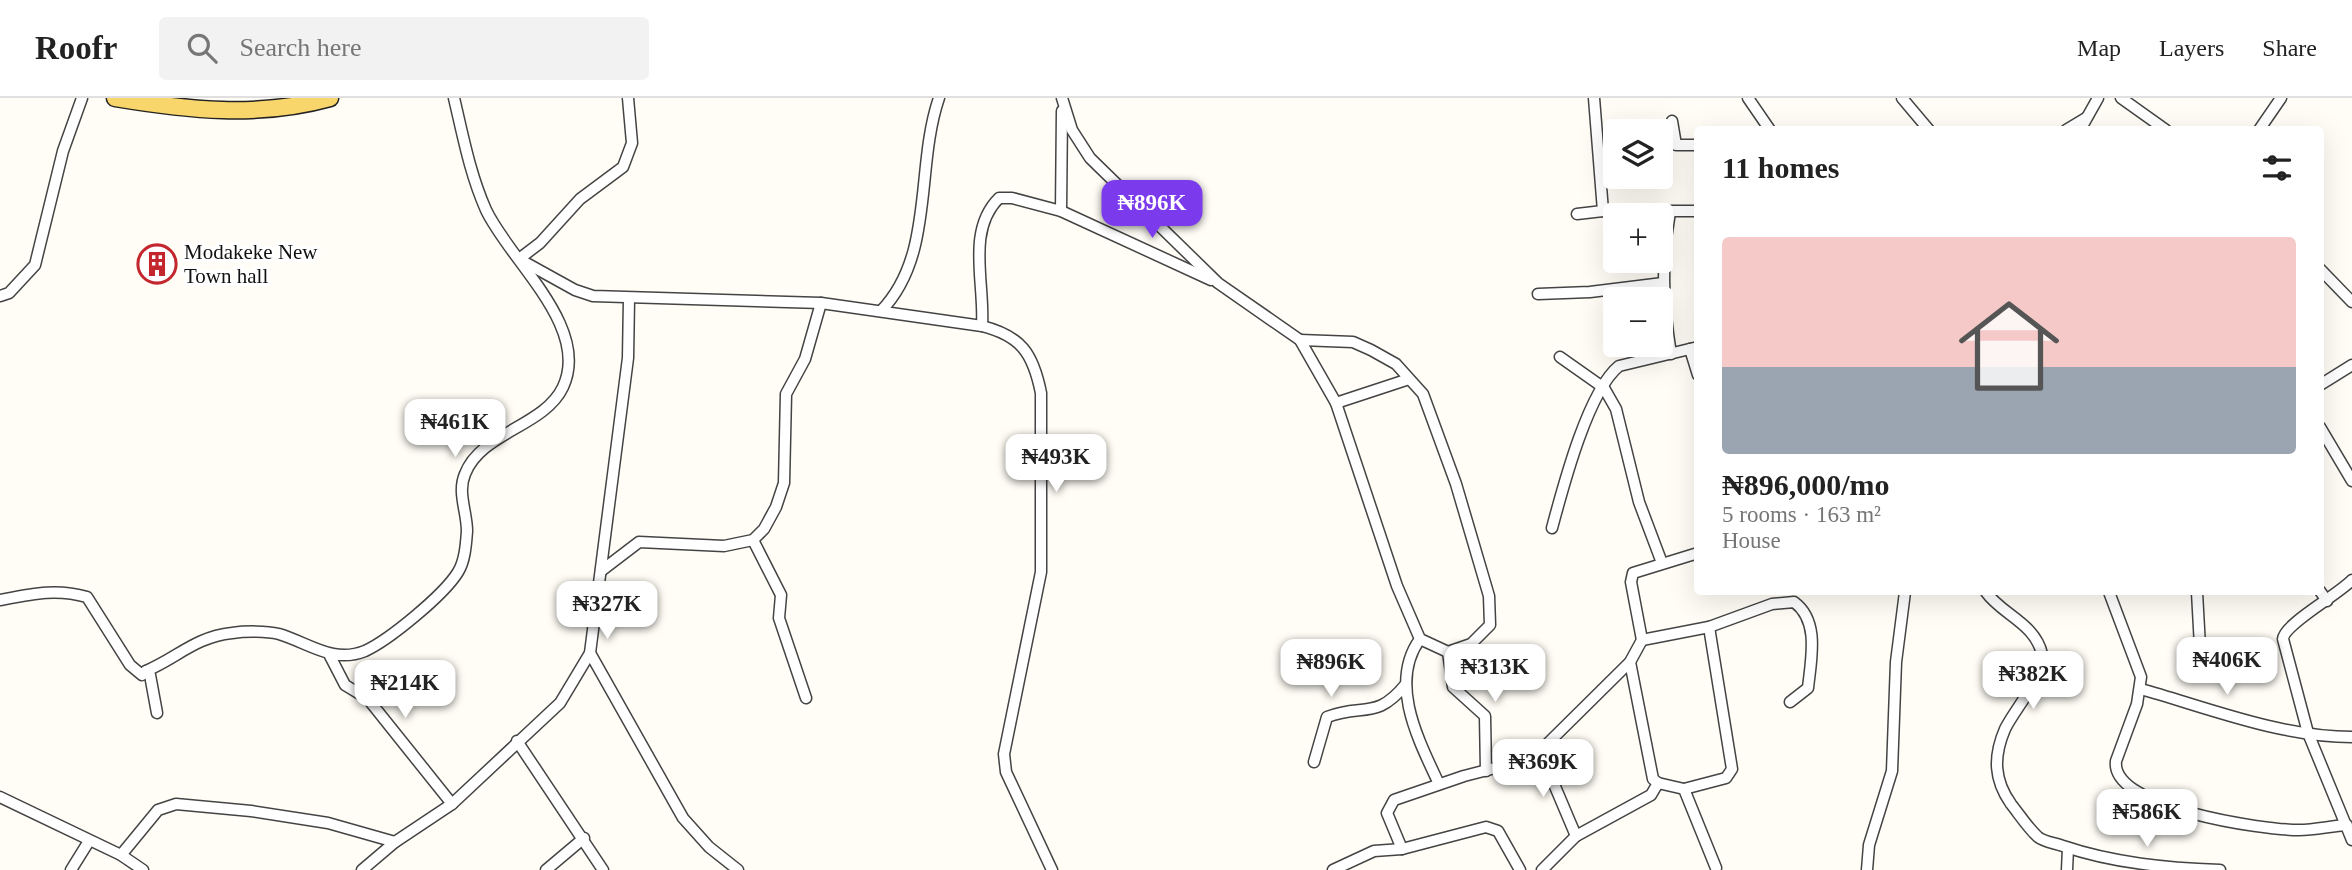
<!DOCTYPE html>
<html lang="en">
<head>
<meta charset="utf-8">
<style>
	body { margin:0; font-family:"Times New Roman",serif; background:#f2f2f2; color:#222; height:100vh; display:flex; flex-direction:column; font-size:26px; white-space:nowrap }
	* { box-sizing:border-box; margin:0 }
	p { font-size:23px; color:#767676 }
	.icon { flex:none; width:38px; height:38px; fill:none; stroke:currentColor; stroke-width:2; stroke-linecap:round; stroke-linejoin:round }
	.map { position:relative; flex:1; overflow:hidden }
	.side { position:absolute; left:1694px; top:28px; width:630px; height:469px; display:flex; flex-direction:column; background:#fff; border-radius:7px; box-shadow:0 7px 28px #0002 }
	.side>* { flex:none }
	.tools { position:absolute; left:1603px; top:21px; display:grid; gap:14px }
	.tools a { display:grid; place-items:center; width:70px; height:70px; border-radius:7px; background:#fff; box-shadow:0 7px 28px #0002; font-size:35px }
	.price { position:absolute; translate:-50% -60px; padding:0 16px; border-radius:14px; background:#fff; color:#222; font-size:23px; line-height:46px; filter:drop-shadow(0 2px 4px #0008) }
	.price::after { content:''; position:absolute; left:50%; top:42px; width:21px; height:16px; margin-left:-10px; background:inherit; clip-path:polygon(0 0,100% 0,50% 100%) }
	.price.current { background:#7c3aed; color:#fff }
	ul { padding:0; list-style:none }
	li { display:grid; align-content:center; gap:14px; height:371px; padding:0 28px }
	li+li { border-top:2px solid #e0e0e0 }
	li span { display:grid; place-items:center; height:217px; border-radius:7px; color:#555 }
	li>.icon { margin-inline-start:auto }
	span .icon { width:126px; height:126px; fill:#fffc; stroke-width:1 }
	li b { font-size:30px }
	h2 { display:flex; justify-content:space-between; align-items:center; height:84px; padding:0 28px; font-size:30px }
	header { display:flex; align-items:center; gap:42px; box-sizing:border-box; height:98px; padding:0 35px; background:#fff; border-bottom:2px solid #e0e0e0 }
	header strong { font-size:33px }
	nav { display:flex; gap:38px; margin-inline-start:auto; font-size:24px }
	.search { width:490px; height:63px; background:#f2f2f2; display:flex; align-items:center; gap:18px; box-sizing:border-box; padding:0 24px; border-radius:7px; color:#767676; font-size:26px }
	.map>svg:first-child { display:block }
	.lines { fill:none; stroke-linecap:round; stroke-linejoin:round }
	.street-casing { stroke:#444; stroke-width:13 }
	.primary-casing { stroke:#222; stroke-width:19 }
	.street { stroke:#fff; stroke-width:10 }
	.primary { stroke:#f9d66b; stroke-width:16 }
	.labels { text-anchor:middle; stroke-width:7; stroke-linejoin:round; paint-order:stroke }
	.poi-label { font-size:21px; fill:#111; stroke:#fff; text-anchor:start }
</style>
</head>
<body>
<header>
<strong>Roofr</strong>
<div class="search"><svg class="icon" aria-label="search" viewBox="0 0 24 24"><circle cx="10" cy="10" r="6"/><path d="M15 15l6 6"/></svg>Search here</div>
<nav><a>Map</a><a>Layers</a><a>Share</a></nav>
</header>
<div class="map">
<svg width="2352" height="772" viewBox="0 0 2352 772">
	<rect width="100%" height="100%" fill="#fffdf5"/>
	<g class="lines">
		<g class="street-casing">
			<g id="street">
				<polyline points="1062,0 1072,32 1090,60 1218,185 1300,242 1336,305"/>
				<polyline points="1594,0 1603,113"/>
				<polyline points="1748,0 1770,32"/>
				<polyline points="1902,0 1929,32"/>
				<polyline points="2121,0 2166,32"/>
				<polyline points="1672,23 1676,47 1698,47"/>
				<polyline points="2066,32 2086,20"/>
				<polyline points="2080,32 2098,0"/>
				<polyline points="2259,32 2281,0"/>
				<polyline points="1061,113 1062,13"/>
				<path d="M1670,114C1661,163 1663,207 1671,256"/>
				<polyline points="1577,116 1603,113 1698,113"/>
				<path d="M519,161L575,192L593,198L821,205L982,228C1021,238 1033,255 1041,295V474L1004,656L1006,674L1052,772"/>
				<polyline points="519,161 540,145 580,101 623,69 632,45 628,0"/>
				<polyline points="2320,171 2352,204"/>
				<polyline points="1538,196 1590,194 1663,185"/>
				<polyline points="0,198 9,195 35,167 63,53 82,0"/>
				<path d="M881,213C935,157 915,70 939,0"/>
				<path d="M982,228C985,185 966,133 999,100H1012L1061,113L1211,182"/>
				<polyline points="1300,242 1353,244 1371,252 1396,266 1423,296 1456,386 1489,498 1490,527 1471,546 1448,554 1420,541 1397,488 1336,305 1409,281"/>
				<polyline points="1690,251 1698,277"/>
				<polyline points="1560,259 1604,290 1616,311 1639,404 1662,465"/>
				<polyline points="2320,287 2352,267"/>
				<polyline points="2320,329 2352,383"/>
				<path d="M1552,430C1563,389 1588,293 1619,268L1698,249"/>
				<polyline points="753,442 781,497 779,520 806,600"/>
				<polyline points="601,473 639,444 724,448 753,442 764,431 776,409 784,385 786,296 805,261 821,205"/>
				<path d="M2352,482C2338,497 2284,526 2283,541L2308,635L2352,742"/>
				<polyline points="2320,493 2327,503"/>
				<path d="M1986,494C2001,516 2035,525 2042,556C2046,576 2014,612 2005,631C1993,659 1994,682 2011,706C2019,716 2028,730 2038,739C2044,744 2055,745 2063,748C2113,765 2167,770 2220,772"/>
				<path d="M2109,494L2141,579L2137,606L2116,663C2110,710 2263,732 2299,732C2315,732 2331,728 2347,727"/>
				<polyline points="2197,494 2200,549"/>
				<path d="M0,502C31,496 56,490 87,499L130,567L142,577L146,573"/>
				<path d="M1420,541C1388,585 1419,643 1439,686"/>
				<path d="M1642,542L1709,529L1772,506L1794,504C1820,523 1811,561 1808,590L1790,604"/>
				<polyline points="1448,554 1453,589 1485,618 1486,673"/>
				<polyline points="590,555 683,720 709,749 738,772"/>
				<polyline points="330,558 345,587 368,601 452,706"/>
				<path d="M2141,591C2208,610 2281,639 2352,639"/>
				<path d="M157,615L150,577L146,573C177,560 195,539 232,535C246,533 266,533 279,536C309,545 333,566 365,553C389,542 444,497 458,474C465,463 466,446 467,433C467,414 457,394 465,376C481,334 544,329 563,289C591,229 510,163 486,112C470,76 463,38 454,0"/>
				<polyline points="517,643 603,772"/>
				<polyline points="1540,653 1576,738"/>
				<path d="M1314,664L1327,619C1363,605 1376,623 1406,586"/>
				<polyline points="1658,685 1684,691 1716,770"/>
				<polyline points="1684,691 1726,680 1732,671 1709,529"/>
				<polyline points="0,699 121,757 143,772"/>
				<polyline points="1402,751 1387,715 1394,702 1464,678 1526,662 1540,653 1630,564 1642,542 1631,484 1633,475 1698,455"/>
				<polyline points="121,757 158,712 176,706 251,713 328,725 395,744"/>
				<polyline points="71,772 89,743"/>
				<polyline points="362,772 395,744 452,706 560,605 590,555 628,260 629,201"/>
				<polyline points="546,772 584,740"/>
				<polyline points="1333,772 1374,753 1402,751 1486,729 1498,733 1520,772"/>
				<polyline points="1542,772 1576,738 1651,697 1658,685 1653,681 1630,564"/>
				<polyline points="1867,772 1869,747 1892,673 1896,564 1905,494"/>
				<polyline points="2067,772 2068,750"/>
			</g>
		</g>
		<g class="primary-casing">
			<path id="primary" d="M115,0C187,12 258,20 330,0"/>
		</g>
		<use href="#street" class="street"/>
		<use href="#primary" class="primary"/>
	</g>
	<defs>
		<g id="building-ring" transform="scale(2.0125)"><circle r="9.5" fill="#fff" stroke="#c4262e" stroke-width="1.5"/><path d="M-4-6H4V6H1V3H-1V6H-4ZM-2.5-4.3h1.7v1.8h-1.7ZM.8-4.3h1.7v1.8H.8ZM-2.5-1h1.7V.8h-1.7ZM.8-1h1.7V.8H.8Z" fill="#c4262e"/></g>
	</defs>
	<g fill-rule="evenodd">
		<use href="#building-ring" x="157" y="166"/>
	</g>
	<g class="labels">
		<g class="poi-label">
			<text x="184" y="161">Modakeke New<tspan x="184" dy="24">Town hall</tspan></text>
		</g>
	</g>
</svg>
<div class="tools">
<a><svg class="icon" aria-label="layers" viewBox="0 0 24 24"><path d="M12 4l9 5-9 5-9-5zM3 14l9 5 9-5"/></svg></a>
<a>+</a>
<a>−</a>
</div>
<b class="price current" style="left:1152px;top:142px">₦896K</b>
<b class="price" style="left:455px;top:361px">₦461K</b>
<b class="price" style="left:1056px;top:396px">₦493K</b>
<b class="price" style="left:607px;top:543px">₦327K</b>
<b class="price" style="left:2227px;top:599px">₦406K</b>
<b class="price" style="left:1331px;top:601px">₦896K</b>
<b class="price" style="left:1495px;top:606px">₦313K</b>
<b class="price" style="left:2033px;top:613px">₦382K</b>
<b class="price" style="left:405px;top:622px">₦214K</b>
<b class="price" style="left:1543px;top:701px">₦369K</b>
<b class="price" style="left:2147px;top:751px">₦586K</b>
<section class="side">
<h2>11 homes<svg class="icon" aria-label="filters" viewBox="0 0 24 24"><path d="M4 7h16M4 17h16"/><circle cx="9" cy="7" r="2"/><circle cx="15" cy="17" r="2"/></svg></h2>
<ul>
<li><span style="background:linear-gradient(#f6c9c9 60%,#9aa5b1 0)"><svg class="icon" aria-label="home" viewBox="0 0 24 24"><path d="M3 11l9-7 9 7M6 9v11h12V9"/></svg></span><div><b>₦896,000/mo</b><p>5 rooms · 163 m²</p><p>House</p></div></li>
</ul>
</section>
</div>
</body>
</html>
